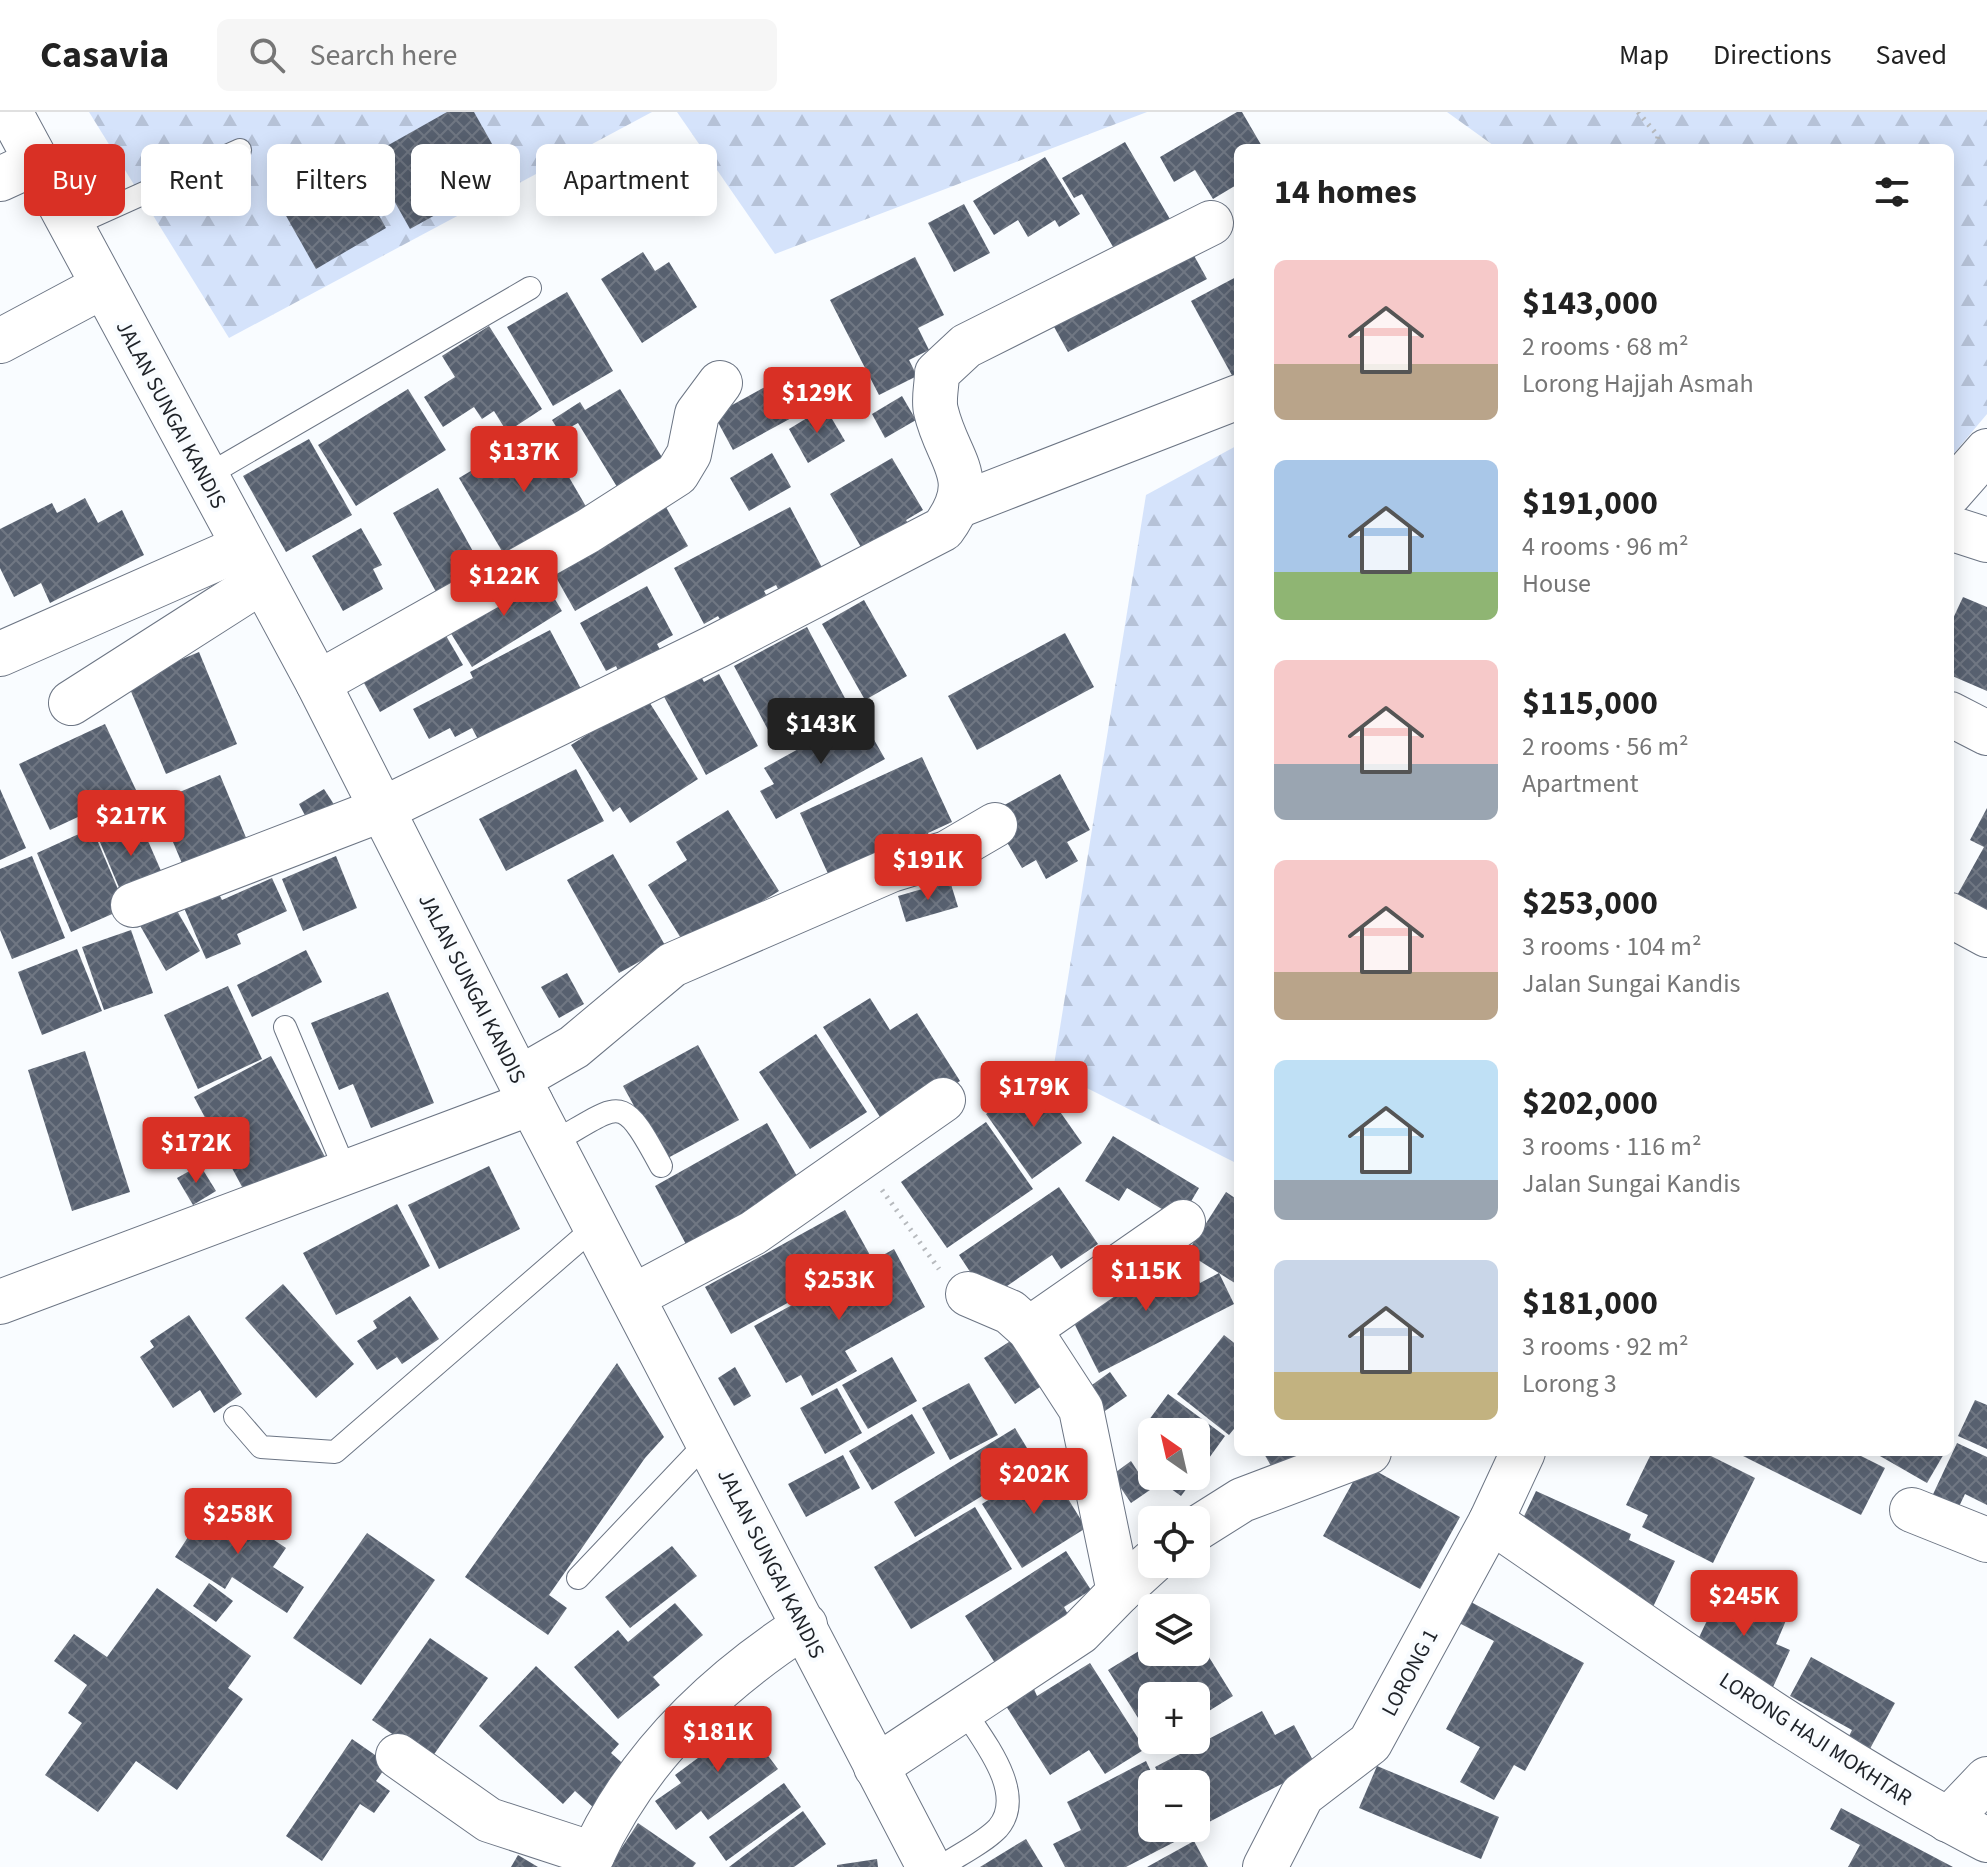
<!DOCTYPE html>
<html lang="en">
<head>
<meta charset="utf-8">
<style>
	body { margin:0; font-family:"Source Sans 3",sans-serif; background:#f6f6f6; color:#222; height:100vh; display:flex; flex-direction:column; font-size:30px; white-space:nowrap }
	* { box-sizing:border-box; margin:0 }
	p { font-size:26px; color:#767676 }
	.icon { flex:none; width:44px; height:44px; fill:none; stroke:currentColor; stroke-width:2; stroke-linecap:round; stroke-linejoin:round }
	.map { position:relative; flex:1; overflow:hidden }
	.panel { position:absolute; left:1234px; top:32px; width:720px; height:1312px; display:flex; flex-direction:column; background:#fff; border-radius:12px; box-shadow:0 4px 20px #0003 }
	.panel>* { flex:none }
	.hud { position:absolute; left:24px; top:32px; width:760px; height:72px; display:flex; gap:16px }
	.needle { width:52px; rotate:326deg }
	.tools { position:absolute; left:1138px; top:1306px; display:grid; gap:16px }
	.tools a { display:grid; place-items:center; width:72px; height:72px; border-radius:12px; background:#fff; box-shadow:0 4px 20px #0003; font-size:40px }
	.price { position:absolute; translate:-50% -68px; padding:0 18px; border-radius:8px; background:#d93025; color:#fff; font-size:26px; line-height:52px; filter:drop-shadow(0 2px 4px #0008) }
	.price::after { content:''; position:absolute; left:50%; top:48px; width:24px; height:18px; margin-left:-12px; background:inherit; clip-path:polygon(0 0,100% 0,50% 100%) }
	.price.on { background:#222; color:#fff }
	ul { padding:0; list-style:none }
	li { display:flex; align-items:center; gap:24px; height:200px; padding:0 40px }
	li span { display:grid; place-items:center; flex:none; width:224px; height:160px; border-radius:12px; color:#555 }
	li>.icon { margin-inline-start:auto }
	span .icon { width:96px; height:96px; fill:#fffc; stroke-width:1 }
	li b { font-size:34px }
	h2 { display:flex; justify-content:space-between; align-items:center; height:96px; padding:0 40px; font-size:34px }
	.chip { padding:0 28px; border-radius:12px; background:#fff; box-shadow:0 4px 20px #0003; font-size:28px; line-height:72px }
	.chip.on { background:#d93025; color:#fff }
	header { display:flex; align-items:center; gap:48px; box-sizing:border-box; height:112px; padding:0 40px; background:#fff; border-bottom:2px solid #e0e0e0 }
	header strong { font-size:38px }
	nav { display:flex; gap:44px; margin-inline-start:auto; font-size:28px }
	.search { width:560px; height:72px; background:#f6f6f6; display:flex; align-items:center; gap:20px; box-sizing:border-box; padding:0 28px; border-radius:12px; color:#767676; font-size:30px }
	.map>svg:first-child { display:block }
	.forest { fill:url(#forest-firs) }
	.building { fill:url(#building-cross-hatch) }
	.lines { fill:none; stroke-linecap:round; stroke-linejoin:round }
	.lane-casing { stroke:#6c7584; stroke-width:24 }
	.street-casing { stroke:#6c7584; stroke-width:46 }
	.secondary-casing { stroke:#6c7584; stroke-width:46 }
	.path { stroke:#b7babe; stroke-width:5; stroke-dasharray:2 6; stroke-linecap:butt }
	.lane { stroke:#fff; stroke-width:22 }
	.street { stroke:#fff; stroke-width:44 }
	.secondary { stroke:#fff; stroke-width:44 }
	.labels { text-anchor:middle; stroke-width:8; stroke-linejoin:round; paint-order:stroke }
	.street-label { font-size:22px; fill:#1e2228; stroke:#f9fcff }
</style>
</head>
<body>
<header>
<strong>Casavia</strong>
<div class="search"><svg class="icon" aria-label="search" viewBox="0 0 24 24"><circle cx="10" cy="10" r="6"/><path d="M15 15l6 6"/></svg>Search here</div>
<nav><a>Map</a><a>Directions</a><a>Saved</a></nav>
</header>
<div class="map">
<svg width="1987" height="1755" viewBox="0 0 1987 1755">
	<defs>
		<pattern id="forest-firs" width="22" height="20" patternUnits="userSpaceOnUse" patternTransform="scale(2)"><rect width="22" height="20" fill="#d5e3fb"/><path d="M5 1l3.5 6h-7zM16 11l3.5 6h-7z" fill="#b6c2d7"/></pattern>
		<pattern id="building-cross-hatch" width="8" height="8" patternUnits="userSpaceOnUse" patternTransform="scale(2)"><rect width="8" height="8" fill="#57606f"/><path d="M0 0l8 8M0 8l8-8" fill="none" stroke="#707783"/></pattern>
	</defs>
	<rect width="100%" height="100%" fill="#f9fcff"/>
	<g class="forest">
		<polygon points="89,0 652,0 229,226"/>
		<polygon points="677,0 1147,0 775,142"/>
		<polygon points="1447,0 1987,0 1987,302 1950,346 1950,36 1497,36"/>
		<polygon points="1238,333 1238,1052 1053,959 1146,383"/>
	</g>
	<g class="building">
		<polygon points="447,0 474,0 509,62 410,117 369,44"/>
		<polygon points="1237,0 1242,0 1263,36 1238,36 1238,72 1213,87 1195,58 1174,70 1160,45"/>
		<polygon points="1125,30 1174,114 1119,145 1082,82 1074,86 1062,66"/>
		<polygon points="1045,45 1080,102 1059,115 1055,108 1028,125 1018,108 994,123 973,89"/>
		<polygon points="347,47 386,116 316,157 276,86"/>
		<polygon points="964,92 990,141 954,160 928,111"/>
		<polygon points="643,140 655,159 669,150 697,195 642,231 601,167"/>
		<polygon points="1192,140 1207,167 1068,240 1053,213"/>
		<polygon points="915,145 944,203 918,216 929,238 909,248 917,264 879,283 830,188"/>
		<polygon points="1238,164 1238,265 1234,267 1191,189"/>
		<polygon points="567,180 613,259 553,294 507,215"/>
		<polygon points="489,214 542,297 507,320 494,299 482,307 474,295 443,315 424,285 455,265 442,244"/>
		<polygon points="776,269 795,304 733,338 714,303"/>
		<polygon points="408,277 446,338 356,394 318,333"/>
		<polygon points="620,277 668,355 622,383 578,311 560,321 552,308 580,290 585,298"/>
		<polygon points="902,284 916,308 885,326 872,302"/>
		<polygon points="825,295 845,329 808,351 789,317"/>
		<polygon points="541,317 588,398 506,446 459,366"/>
		<polygon points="309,327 352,403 286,440 243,364"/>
		<polygon points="772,341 791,375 749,399 730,366"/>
		<polygon points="892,346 923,398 906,408 912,419 877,440 870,429 861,435 830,382"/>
		<polygon points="438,376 486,463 441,489 393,401"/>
		<polygon points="85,386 98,411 122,398 144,443 50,491 41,471 14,485 0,456 0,417 52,391 57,401"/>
		<polygon points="662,388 688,434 575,499 549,453"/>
		<polygon points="790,395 826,463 783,486 776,473 764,479 770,490 724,514 718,504 704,512 674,456"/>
		<polygon points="361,416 382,453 373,457 383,477 343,499 312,444"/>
		<polygon points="536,456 562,499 472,555 445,512"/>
		<polygon points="647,474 673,523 657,532 663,543 622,566 616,554 606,559 580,511"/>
		<polygon points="1963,485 1987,495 1987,579 1950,563 1950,513"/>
		<polygon points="864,488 907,564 865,588 822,512"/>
		<polygon points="441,515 463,553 380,600 359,562"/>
		<polygon points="807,515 847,590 774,629 734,554"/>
		<polygon points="550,518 581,577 480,631 472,616 455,625 450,616 429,627 413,597 473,566 470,560"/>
		<polygon points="1065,521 1094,575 977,638 948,584"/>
		<polygon points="199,540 237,632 166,662 127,570"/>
		<polygon points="698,559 704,570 719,562 758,634 706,663 661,579"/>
		<polygon points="646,585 698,667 630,711 620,695 613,700 571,633"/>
		<polygon points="860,603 885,647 776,707 760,679 774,672 764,656"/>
		<polygon points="105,612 136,678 50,718 19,652"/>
		<polygon points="922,645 952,710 928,721 935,737 830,766 800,701"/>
		<polygon points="576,657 604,709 506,759 479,707"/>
		<polygon points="1060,662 1090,718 1067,730 1078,749 1046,767 1036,748 1022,756 990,701"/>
		<polygon points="220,663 247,728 184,756 156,690"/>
		<polygon points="0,677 26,736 0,748"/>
		<polygon points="324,677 335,694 308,709 299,692"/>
		<polygon points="1987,696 1987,805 1955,787 1984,735 1970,728"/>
		<polygon points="728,698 779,779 687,836 648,773 687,748 676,730"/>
		<polygon points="138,706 165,768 123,785 97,723"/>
		<polygon points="92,716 126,796 71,820 37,741"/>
		<polygon points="613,742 666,835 619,861 567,768"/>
		<polygon points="32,744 65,826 12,847 0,818 0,757"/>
		<polygon points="336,744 357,796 303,819 282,767"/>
		<polygon points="272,766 287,799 237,822 241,832 206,847 181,789 215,774 222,788"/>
		<polygon points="950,769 958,795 906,810 898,784"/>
		<polygon points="172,790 200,839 166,859 138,810"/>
		<polygon points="131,818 153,881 104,898 82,835"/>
		<polygon points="77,837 102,899 42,923 18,860"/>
		<polygon points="306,838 322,870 252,905 237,873"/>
		<polygon points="567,861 584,892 559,906 541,875"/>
		<polygon points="228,874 262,947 198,977 164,903"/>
		<polygon points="388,880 434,991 371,1016 353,972 339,978 311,911"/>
		<polygon points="870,886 890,918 917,901 960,969 887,1016 823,915"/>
		<polygon points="816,922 867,1000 810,1037 759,960"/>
		<polygon points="698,933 739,1008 664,1048 623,974"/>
		<polygon points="85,939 130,1080 72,1099 28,958"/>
		<polygon points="271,944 325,1045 248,1086 194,985"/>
		<polygon points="1037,967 1082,1031 1032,1067 986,1002"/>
		<polygon points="986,1010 1033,1077 947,1136 901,1070"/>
		<polygon points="767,1011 802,1073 688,1136 655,1074"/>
		<polygon points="1113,1024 1199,1076 1180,1108 1127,1076 1119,1089 1085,1069"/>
		<polygon points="200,1053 216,1079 193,1093 177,1066"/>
		<polygon points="489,1054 520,1117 439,1157 408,1093"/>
		<polygon points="1059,1075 1098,1132 1061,1157 1052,1143 988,1187 959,1143"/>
		<polygon points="1226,1080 1238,1088 1238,1173 1187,1141"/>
		<polygon points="397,1092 430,1154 336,1203 303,1141"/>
		<polygon points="845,1098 871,1145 731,1222 705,1175"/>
		<polygon points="894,1137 925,1195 845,1239 857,1259 812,1284 801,1263 786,1271 754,1214"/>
		<polygon points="1191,1151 1200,1171 1219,1161 1234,1192 1099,1261 1070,1203 1132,1157 1142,1176"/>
		<polygon points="283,1172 354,1252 316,1286 245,1206"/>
		<polygon points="410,1184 439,1227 402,1252 397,1245 377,1258 357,1229 377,1216 373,1209"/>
		<polygon points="189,1203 242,1282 214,1301 200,1278 173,1296 140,1245 154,1235 150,1229"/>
		<polygon points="1224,1223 1238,1234 1238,1312 1229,1323 1177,1282"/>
		<polygon points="1012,1228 1043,1273 1015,1292 984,1246"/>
		<polygon points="892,1245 917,1289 868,1317 842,1273"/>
		<polygon points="617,1251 664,1325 645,1346 549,1483 567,1496 548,1523 465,1465"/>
		<polygon points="735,1255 751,1284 734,1294 718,1266"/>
		<polygon points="1110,1260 1127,1284 1102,1301 1085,1278"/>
		<polygon points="969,1271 998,1323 950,1348 922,1296"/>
		<polygon points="837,1276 862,1321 825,1342 800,1296"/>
		<polygon points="1168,1282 1225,1324 1196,1364 1196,1320 1157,1320 1146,1312"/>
		<polygon points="1975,1288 1987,1293 1987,1337 1958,1324"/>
		<polygon points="912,1302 935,1341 872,1378 849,1339"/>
		<polygon points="1015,1316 1036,1351 915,1425 894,1390"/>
		<polygon points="1957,1331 1987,1345 1987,1393 1965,1382 1954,1405 1928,1393"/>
		<polygon points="1263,1340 1306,1340 1274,1359"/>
		<polygon points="1652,1340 1703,1340 1755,1366 1713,1451 1642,1415 1648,1403 1626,1393"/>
		<polygon points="1735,1340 1853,1340 1885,1356 1861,1403"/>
		<polygon points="1873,1340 1945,1340 1927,1371"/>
		<polygon points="843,1343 860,1376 806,1405 788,1372"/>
		<polygon points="1131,1349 1150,1378 1131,1391 1112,1363"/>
		<polygon points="1046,1351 1086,1416 1022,1456 982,1392"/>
		<polygon points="1363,1352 1460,1405 1420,1477 1323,1424"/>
		<polygon points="1153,1364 1196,1364 1181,1384"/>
		<polygon points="1536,1379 1631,1422 1629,1428 1675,1449 1652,1497 1517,1419"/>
		<polygon points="213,1387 286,1436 273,1455 304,1475 287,1501 232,1465 225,1477 175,1445"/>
		<polygon points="975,1395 1012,1457 911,1517 874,1455"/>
		<polygon points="367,1421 435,1468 361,1573 293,1526"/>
		<polygon points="672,1434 697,1464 630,1516 605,1485"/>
		<polygon points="1066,1439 1091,1478 1064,1495 1070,1506 997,1554 965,1504"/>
		<polygon points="209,1471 233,1489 216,1510 193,1494"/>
		<polygon points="157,1476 251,1544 228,1576 243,1587 177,1678 136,1649 98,1700 45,1663 82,1611 68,1601 87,1573 54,1549 74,1522 107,1545"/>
		<polygon points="1722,1477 1787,1506 1776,1532 1790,1538 1773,1575 1693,1538"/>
		<polygon points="1471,1490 1584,1551 1525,1659 1514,1653 1494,1688 1460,1670 1480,1635 1446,1617 1494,1529 1459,1511"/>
		<polygon points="675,1491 703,1523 653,1565 660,1573 618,1607 574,1555 618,1518 628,1530"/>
		<polygon points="1196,1524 1233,1584 1196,1607 1196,1584 1152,1584 1152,1628 1163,1628 1155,1633 1108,1558 1152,1531 1152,1540 1196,1540"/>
		<polygon points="430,1526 488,1566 430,1648 372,1608"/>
		<polygon points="1811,1545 1895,1591 1866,1644 1845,1632 1852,1618 1790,1584"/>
		<polygon points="1090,1551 1145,1637 1105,1662 1089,1638 1050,1663 1006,1594 1034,1577 1037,1584"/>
		<polygon points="536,1554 619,1632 611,1641 630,1658 594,1696 575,1679 563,1692 479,1614"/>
		<polygon points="1262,1599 1275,1623 1294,1613 1316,1654 1190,1720 1187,1716 1196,1716 1196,1672 1164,1672 1155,1655"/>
		<polygon points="736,1601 778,1657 708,1708 701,1699 676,1718 655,1689 681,1671 675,1663 706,1640 698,1629"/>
		<polygon points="352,1627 388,1652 376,1669 390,1679 374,1701 360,1692 322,1749 286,1724"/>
		<polygon points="1146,1649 1157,1672 1152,1672 1152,1716 1180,1716 1184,1725 1126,1755 1065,1755 1053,1732 1081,1718 1067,1690"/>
		<polygon points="1377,1654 1499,1705 1481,1747 1359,1696"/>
		<polygon points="784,1671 801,1695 726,1749 709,1725"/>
		<polygon points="1841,1696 1953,1755 1848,1755 1860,1733 1830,1717"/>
		<polygon points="803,1699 826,1732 794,1755 729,1755"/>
		<polygon points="638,1711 696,1751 693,1755 609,1755"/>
		<polygon points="1026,1727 1043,1755 980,1755"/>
		<polygon points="1194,1729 1208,1755 1147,1755"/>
		<polygon points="518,1743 538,1755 511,1755"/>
		<polygon points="877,1747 878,1755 837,1755 837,1753"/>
	</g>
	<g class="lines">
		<g class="lane-casing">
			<g id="lane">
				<polyline points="71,114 240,38"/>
				<polyline points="206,364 530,176"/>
				<polyline points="285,915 346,1060"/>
				<path d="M552,1031C622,992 620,978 661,1054"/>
				<polyline points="235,1305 261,1335 335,1340 597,1113"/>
				<polyline points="578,1466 709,1328"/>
				<path d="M941,1755C958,1743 984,1731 998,1716C1028,1681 981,1626 963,1597"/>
			</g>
		</g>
		<g class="street-casing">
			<g id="street">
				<polyline points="0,67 37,50"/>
				<polyline points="0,229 103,174"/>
				<polyline points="1950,381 1987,339"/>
				<polyline points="960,393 1238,285"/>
				<polyline points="1950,416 1987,428"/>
				<polyline points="0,542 243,435"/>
				<polyline points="318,571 588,419 677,362 689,342 697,302 720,271"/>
				<polyline points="71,591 262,469"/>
				<polyline points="1950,602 1987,621"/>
				<path d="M133,793L383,697L717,534L943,417C981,365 948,350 936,299C933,288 937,273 937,261L966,234L1211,111"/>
				<polyline points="1950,803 1987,823"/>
				<polyline points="520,966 574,935 672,853 891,758 947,741 995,713"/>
				<polyline points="634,1184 753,1121 943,988"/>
				<polyline points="0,1190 531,991"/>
				<polyline points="1029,1217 1183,1110"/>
				<polyline points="1912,1398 1987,1428"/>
				<path d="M1491,1409C1653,1519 1812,1638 1987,1728"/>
				<polyline points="1196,1417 1242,1388 1369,1340"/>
				<polyline points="1119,1480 1152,1450"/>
				<polyline points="398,1644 489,1708 593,1742"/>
				<polyline points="876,1655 1080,1520 1119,1480 1081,1297 1029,1217 1010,1200 968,1182"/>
				<polyline points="1948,1708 1987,1667"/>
				<path d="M587,1755C631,1652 712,1573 805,1513"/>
				<polyline points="1265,1755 1302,1683 1370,1631 1491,1409 1523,1340"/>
			</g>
		</g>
		<g class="secondary-casing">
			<polyline id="secondary" points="10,0 318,571 531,991 929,1755"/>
		</g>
		<g class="path">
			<polyline points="1638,0 1658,24 1656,36"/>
			<polyline points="882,1078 939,1157"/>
		</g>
		<use href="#lane" class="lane"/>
		<use href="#street" class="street"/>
		<use href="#secondary" class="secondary"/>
	</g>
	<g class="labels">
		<g class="street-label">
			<text transform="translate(172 302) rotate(62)" y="8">JALAN SUNGAI KANDIS</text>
			<text transform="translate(473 876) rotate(63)" y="8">JALAN SUNGAI KANDIS</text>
			<text transform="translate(772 1451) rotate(63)" y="8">JALAN SUNGAI KANDIS</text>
			<text transform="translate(1409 1560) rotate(-62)" y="8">LORONG 1</text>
			<text transform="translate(1816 1626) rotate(33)" y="8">LORONG HAJI MOKHTAR</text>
		</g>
	</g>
</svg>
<div class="tools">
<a><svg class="needle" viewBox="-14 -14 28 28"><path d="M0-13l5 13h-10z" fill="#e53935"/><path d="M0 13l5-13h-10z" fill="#767676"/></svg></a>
<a><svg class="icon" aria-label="locate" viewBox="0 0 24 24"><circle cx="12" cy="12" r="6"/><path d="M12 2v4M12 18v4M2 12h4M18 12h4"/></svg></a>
<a><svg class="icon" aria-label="layers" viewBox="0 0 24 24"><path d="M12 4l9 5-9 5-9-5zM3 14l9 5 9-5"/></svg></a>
<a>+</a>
<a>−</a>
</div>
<b class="price" style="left:817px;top:323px">$129K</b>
<b class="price" style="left:524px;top:382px">$137K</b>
<b class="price" style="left:504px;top:506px">$122K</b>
<b class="price on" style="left:821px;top:654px">$143K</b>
<b class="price" style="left:131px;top:746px">$217K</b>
<b class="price" style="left:928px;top:790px">$191K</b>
<b class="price" style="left:1034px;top:1017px">$179K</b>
<b class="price" style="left:196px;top:1073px">$172K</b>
<b class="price" style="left:1146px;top:1201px">$115K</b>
<b class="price" style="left:839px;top:1210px">$253K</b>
<b class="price" style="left:1034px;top:1404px">$202K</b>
<b class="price" style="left:238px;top:1444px">$258K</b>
<b class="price" style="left:1744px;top:1526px">$245K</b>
<b class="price" style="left:718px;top:1662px">$181K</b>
<div class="hud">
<a class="chip on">Buy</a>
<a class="chip">Rent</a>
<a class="chip">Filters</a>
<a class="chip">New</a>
<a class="chip">Apartment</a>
</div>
<section class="panel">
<h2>14 homes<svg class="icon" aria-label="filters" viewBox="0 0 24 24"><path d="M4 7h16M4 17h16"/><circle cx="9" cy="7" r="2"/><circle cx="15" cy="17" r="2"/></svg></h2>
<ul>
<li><span style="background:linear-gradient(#f6c9c9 65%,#b9a48a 0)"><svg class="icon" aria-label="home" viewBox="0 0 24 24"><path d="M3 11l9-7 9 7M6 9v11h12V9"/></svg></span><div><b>$143,000</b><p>2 rooms · 68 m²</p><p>Lorong Hajjah Asmah</p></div></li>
<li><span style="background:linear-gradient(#a9c7e8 70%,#8fb573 0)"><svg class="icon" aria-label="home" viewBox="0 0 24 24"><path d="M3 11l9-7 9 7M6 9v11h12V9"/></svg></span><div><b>$191,000</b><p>4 rooms · 96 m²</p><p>House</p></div></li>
<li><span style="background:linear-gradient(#f6c9c9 65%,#9aa5b1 0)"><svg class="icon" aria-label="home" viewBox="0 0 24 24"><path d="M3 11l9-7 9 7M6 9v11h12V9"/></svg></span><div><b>$115,000</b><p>2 rooms · 56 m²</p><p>Apartment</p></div></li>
<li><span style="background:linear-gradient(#f6c9c9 70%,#b9a48a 0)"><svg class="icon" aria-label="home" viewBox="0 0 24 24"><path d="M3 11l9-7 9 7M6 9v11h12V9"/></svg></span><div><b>$253,000</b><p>3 rooms · 104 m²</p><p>Jalan Sungai Kandis</p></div></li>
<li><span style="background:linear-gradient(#bfe0f5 75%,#9aa5b1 0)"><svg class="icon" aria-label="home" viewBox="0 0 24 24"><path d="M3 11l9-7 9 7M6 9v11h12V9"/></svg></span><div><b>$202,000</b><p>3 rooms · 116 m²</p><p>Jalan Sungai Kandis</p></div></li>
<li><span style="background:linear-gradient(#c9d6e8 70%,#c2b280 0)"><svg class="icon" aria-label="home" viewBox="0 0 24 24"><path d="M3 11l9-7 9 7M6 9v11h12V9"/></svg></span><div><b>$181,000</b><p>3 rooms · 92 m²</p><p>Lorong 3</p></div></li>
</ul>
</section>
</div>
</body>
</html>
